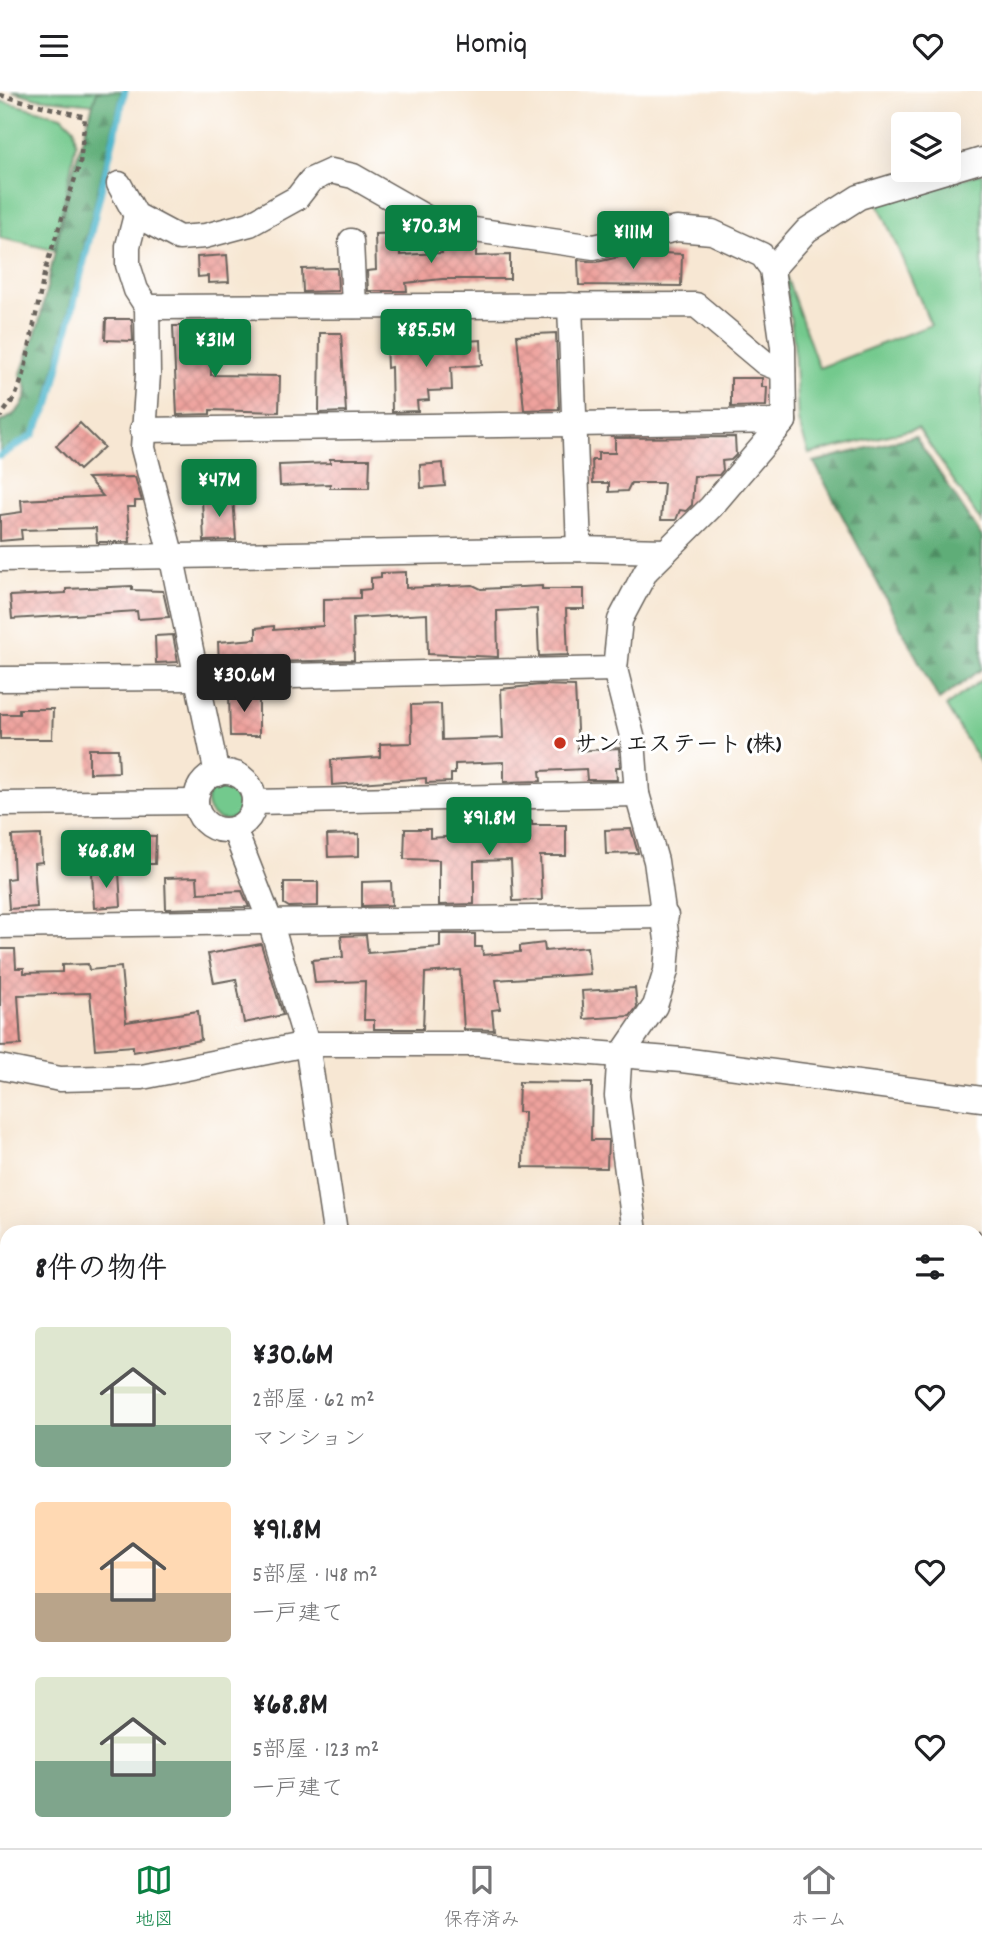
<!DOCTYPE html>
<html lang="ja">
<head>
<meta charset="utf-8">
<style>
	body { margin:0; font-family:Dekko,"Klee One",sans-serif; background:#f6f6f6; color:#202124; height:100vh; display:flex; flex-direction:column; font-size:26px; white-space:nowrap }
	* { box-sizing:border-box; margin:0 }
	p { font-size:23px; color:#757577 }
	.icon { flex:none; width:38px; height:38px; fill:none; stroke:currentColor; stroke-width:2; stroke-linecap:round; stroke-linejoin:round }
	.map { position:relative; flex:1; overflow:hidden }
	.side { position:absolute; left:0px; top:1134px; width:984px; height:623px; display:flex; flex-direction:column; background:#fff; border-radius:21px 21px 0 0; box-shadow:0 7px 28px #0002 }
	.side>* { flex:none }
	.fabs { position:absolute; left:891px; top:21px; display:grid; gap:14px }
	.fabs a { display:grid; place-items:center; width:70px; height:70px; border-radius:7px; background:#fff; box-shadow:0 7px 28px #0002; font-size:35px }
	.price { position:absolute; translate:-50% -60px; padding:0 16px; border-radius:7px; background:#0b8043; color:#fff; font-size:23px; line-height:46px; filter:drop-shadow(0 2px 4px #0008) }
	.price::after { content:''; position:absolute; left:50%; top:42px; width:21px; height:16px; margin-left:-10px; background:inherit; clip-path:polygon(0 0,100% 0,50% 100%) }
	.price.active { background:#222; color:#fff }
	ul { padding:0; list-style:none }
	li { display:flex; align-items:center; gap:21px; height:175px; padding:0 35px }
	li span { display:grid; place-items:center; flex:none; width:196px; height:140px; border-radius:7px; color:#555 }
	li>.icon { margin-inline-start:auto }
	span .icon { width:84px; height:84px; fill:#fffc; stroke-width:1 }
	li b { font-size:30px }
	h2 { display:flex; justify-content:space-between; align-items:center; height:84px; padding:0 35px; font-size:30px }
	header { display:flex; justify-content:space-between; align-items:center; height:91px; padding:0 35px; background:#fff; font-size:32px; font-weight:600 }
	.menu { display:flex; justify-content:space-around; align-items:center; height:98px; border-top:2px solid #e0e0e0; background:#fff; font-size:19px; color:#757577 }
	.menu a { display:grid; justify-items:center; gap:4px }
	.menu .active { color:#0b8043 }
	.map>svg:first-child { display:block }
	.grass { fill:#73c98d; stroke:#487254; stroke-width:2 }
	.forest { fill:url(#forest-firs); stroke:#3d644a; stroke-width:2 }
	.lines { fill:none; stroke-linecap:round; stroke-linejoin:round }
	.stream { stroke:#4eb6cc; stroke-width:7 }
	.building { fill:url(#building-cross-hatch) }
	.street-casing { stroke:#69635c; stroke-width:27 }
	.path { stroke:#69635c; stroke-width:4.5; stroke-dasharray:5 5; stroke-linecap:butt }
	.street { stroke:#fff; stroke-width:24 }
	.poi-dot { fill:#c8321e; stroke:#fff; stroke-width:2.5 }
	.labels { text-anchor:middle; stroke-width:6; stroke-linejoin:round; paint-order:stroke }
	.poi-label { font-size:23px; font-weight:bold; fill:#1c1c1c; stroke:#fff; text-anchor:start }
</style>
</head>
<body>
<header><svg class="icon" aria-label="menu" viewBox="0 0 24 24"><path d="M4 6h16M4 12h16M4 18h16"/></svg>Homiq<svg class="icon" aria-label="heart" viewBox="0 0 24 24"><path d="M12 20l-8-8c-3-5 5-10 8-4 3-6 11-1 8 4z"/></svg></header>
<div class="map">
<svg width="982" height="1757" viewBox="0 0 982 1757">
	<defs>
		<pattern id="forest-firs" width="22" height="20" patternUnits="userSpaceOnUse" patternTransform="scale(1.75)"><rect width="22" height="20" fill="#5ead78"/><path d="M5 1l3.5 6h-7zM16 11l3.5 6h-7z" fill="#4d8c62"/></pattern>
		<pattern id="building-cross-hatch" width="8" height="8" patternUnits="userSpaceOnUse" patternTransform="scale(1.75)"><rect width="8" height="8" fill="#eea29d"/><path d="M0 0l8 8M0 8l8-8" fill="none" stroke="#cc8b87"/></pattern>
	</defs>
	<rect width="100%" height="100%" fill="#fff"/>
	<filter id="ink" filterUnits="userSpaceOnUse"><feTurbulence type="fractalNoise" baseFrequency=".0143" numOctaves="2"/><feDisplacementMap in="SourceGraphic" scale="14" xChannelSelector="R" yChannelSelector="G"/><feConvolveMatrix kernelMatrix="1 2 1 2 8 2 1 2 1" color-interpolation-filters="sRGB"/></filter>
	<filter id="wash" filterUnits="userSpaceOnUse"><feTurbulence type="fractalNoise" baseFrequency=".00686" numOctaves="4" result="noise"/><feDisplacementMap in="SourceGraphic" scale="28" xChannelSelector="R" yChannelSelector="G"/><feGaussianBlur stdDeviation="1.57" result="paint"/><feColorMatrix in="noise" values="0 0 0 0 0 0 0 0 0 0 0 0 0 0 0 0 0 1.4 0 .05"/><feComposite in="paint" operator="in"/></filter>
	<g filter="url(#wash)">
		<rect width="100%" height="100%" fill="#f7e7d3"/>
		<g class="grass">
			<polygon points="12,0 97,0 94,13 37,7"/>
			<polygon points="0,10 62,25 74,37 76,52 54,159 0,147"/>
			<polygon points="982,82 982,432 918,337 809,363 798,330 794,253 784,179 819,277 931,234 878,112"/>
			<polygon points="982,589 982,675 946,615"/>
			<circle cx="225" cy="711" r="18"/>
		</g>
		<g class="forest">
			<path d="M97,0H122L46,314L32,342L0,363V331C18,324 37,303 20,285L39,232L73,79Z"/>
			<polygon points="915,345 982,446 982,578 939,609 814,371"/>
			<polygon points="905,1750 950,1750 954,1757 894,1757"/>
		</g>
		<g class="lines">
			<polyline class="stream" points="0,365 33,344 50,312 125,0"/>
		</g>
		<g id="blocks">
			<g class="building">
				<polygon points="400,142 400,164 442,162 441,152 458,152 476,154 476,165 510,164 510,188 442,188 406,192 407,200 368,200 367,180 376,179 375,143"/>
				<polygon points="642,161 682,163 681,195 579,194 578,169 597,171"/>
				<polygon points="227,164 229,191 208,192 208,185 198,186 197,166"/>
				<polygon points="337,177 338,200 303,201 302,178"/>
				<polygon points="106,228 132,228 133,250 105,249"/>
				<polygon points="186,231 212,231 211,284 280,285 279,321 210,319 210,323 177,324 173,235 186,235"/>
				<polygon points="320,242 341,242 346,321 319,322"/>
				<polygon points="556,242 559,318 524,319 517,244"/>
				<polygon points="419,248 419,253 481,249 482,274 451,276 452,299 428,300 429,309 417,310 418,320 392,321 391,276 387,277 386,250"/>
				<polygon points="731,287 762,287 762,296 767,296 766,315 731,316"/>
				<polygon points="80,332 104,356 79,379 56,355"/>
				<polygon points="735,346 736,364 731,369 722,370 723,379 719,384 694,385 692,414 686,420 680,419 676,429 661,429 664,392 631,392 627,400 609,401 609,392 593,392 592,369 598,369 598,362 615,362 615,347"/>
				<polygon points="330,368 370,368 369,397 330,397 330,393 280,395 279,374 330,372"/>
				<polygon points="443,372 445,395 421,397 420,374"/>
				<polygon points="135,386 142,410 135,410 135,416 127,416 130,451 97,451 96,437 21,439 22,448 0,450 0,424 22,421 21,409 103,405 87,387"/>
				<polygon points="233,406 236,449 204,450 202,408"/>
				<polygon points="406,481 406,497 473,494 481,498 542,495 542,498 584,498 584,518 566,518 568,564 539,565 537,518 497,520 498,566 428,563 427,523 353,527 354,569 219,572 218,551 256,548 256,537 274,535 274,539 323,535 323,508 360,507 360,499 371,498 371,487 381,486 381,482"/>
				<polygon points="132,495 132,499 163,500 169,526 138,528 137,520 12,528 10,505 66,502 66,498"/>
				<polygon points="173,544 178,571 156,572 155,545"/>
				<polygon points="540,594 575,595 578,660 619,657 620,676 616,676 617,689 587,689 586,678 540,680 541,690 504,691 504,671 455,673 455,683 451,683 451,691 426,692 426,687 332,694 331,669 380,666 380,653 412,652 411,614 441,613 442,649 503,647 501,598"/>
				<polygon points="229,601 259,601 259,645 230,645"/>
				<polygon points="19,618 53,618 52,648 0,648 0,623 19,623"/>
				<polygon points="89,658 118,658 119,681 89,682"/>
				<polygon points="532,730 532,734 566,734 566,765 540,765 542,809 513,810 511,769 474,770 474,813 439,814 439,769 404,768 405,738 430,738 430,747 477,744 477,732"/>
				<polygon points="631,738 638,762 606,763 605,739"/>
				<polygon points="359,743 359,765 328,766 327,744"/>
				<polygon points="41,744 42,771 34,772 37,816 9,818 7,788 14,787 12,745"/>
				<polygon points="121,744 156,745 155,773 120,773"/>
				<polygon points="119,781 121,815 94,817 92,782"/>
				<polygon points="197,786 198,802 242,800 249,816 166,818 165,787"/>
				<polygon points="391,790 392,814 362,815 362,791"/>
				<polygon points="284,791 318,791 318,815 289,816 284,813"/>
				<polygon points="440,843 475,843 475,856 482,856 483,864 520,861 520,855 544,852 545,860 587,856 590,883 496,889 500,918 492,919 494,939 464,938 460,879 425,882 423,938 374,938 374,929 364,929 365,890 315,892 312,869 343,866 341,845 366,844 368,862 440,856"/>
				<polygon points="261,853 283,924 244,932 236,888 214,892 208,863"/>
				<polygon points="0,858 15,858 16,877 24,877 24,882 62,881 62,874 88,873 89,879 121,876 126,931 198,920 201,949 133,961 133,955 95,958 90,902 18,904 21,954 0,955"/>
				<polygon points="635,897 637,916 630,925 584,928 582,900"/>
				<polygon points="519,991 592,992 591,1049 608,1049 607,1077 523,1076 524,1021 518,1021"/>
			</g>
		</g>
	</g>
	<g filter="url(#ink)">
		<use href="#blocks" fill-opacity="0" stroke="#69635c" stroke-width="2"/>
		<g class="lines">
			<g class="street-casing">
				<g id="street">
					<polyline points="119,93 136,124 179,147 205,145 250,133 297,107 311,89 331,80 353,85 439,134 594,156 677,138 712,141 762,164 772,178 783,256 784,330 711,416 646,480 620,529 615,578 633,649 637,703 656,770 668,856 666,880 655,915 622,963 619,973 617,1005 635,1141"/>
					<polyline points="136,124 128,155 128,174 136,199 147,216 148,283 143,357 171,463 217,683"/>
					<polyline points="351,150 354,215"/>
					<polyline points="772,178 807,139 859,106 982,69"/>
					<polyline points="570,214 579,458"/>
					<polyline points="147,216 696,214 765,272 783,279"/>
					<polyline points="142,339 784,330"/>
					<polyline points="0,468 579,458 666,460"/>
					<polyline points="0,588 196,587 615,578"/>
					<circle cx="225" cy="710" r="29"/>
					<polyline points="254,711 637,703"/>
					<polyline points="0,713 196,711"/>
					<polyline points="234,738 270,830 307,953 335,1141"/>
					<polyline points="0,835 666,825"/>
					<polyline points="0,976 60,988 142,986 307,953 478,953 682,969 982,1008"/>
					<polyline points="0,1650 7,1647"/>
					<polyline points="116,1750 124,1757"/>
					<polyline points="966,1750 970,1757"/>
				</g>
			</g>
			<g class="path">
				<polyline points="0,4 85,26 80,72 45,179 24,283 15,306 0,326"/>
				<polyline points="976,1143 982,1139"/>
			</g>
			<use href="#street" class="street"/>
		</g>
	</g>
	<circle class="poi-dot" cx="560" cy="652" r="7"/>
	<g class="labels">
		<g class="poi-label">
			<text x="574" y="660">サン エステート (株)</text>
		</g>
	</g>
</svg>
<div class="fabs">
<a><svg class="icon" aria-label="layers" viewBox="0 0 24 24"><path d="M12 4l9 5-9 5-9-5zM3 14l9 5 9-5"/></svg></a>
</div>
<b class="price" style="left:431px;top:174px">¥70.3M</b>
<b class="price" style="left:633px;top:180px">¥111M</b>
<b class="price" style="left:426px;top:278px">¥85.5M</b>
<b class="price" style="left:215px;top:288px">¥31M</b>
<b class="price" style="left:219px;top:428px">¥47M</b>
<b class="price active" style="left:244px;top:623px">¥30.6M</b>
<b class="price" style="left:489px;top:766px">¥91.8M</b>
<b class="price" style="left:106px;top:799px">¥68.8M</b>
<section class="side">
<h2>8件の物件<svg class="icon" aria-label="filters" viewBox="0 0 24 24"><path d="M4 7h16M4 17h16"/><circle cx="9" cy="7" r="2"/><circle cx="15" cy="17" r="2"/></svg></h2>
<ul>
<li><span style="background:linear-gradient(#dfe7d0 70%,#7fa58c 0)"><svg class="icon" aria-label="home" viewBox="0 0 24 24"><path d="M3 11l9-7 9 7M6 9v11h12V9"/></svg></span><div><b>¥30.6M</b><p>2部屋 · 62 m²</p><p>マンション</p></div><svg class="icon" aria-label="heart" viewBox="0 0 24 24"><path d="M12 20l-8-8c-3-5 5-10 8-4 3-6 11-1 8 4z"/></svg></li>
<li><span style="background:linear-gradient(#ffd9b3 65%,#b9a48a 0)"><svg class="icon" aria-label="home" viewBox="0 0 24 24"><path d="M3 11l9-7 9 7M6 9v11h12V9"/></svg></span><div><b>¥91.8M</b><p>5部屋 · 148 m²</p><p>一戸建て</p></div><svg class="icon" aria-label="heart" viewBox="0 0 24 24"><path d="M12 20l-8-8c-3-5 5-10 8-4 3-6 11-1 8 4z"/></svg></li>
<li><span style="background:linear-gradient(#dfe7d0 60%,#7fa58c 0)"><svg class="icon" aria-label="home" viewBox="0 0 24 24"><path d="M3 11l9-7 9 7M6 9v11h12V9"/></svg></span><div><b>¥68.8M</b><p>5部屋 · 123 m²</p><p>一戸建て</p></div><svg class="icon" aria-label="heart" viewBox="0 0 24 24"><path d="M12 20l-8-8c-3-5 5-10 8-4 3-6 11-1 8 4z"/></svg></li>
</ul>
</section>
</div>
<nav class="menu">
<a class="active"><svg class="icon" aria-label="map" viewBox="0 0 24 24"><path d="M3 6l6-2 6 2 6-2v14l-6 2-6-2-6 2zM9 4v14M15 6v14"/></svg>地図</a>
<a><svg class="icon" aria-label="saved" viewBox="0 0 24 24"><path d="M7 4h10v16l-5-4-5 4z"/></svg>保存済み</a>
<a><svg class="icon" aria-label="home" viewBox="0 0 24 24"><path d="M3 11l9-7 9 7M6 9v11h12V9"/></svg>ホーム</a>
</nav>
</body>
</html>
